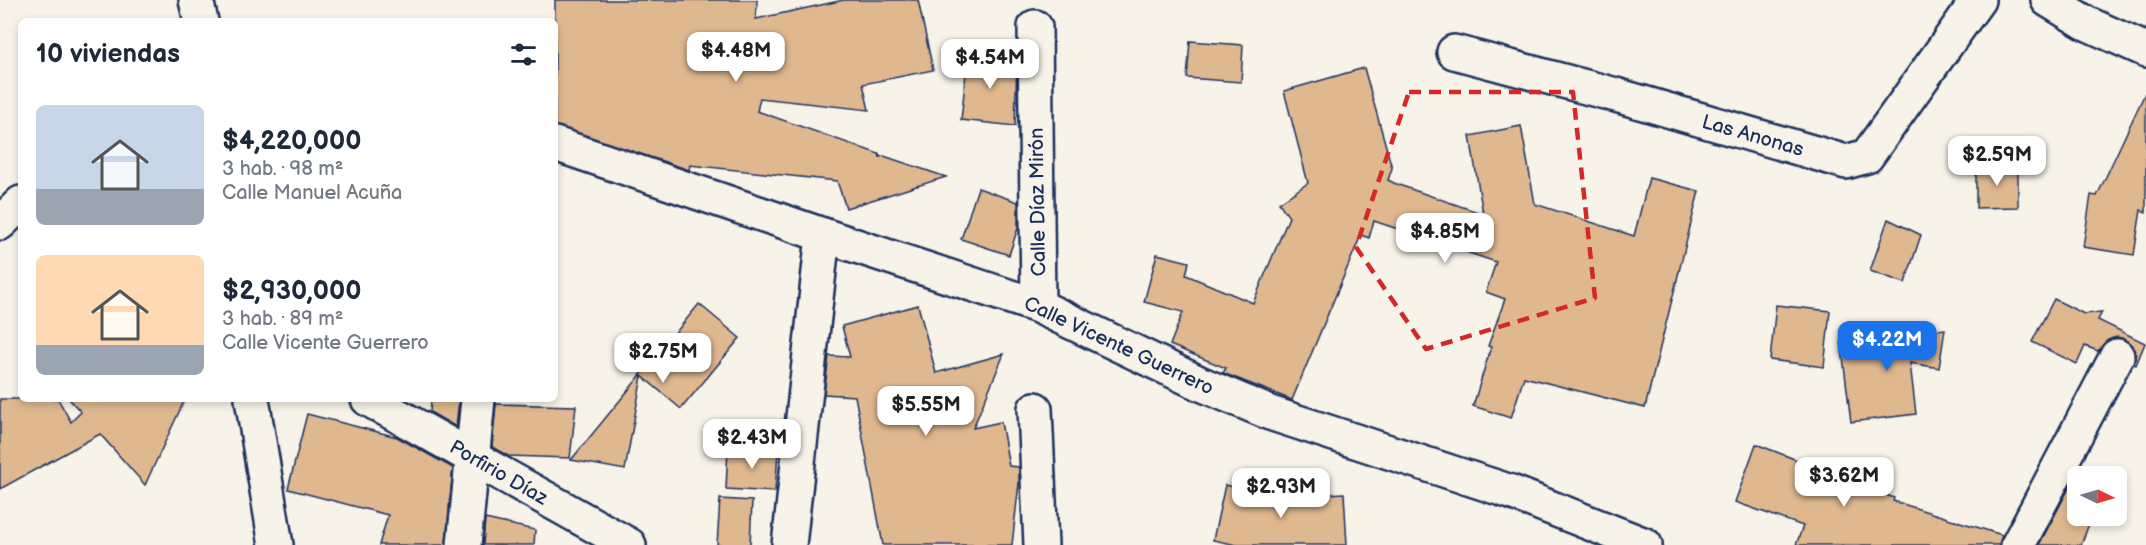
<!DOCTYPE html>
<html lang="es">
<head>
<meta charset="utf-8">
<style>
	body { margin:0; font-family:"Balsamiq Sans",sans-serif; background:#f2f2f3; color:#1f2937; height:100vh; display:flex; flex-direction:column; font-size:22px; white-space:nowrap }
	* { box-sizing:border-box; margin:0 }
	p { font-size:20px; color:#747a83 }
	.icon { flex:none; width:33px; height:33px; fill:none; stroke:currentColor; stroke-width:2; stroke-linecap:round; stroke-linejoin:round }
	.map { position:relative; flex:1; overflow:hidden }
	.sheet { position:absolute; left:18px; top:18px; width:540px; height:384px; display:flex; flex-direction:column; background:#fff; border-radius:9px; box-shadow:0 3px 9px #0003 }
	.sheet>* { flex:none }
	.needle { width:39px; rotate:95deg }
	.tools { position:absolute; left:2067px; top:466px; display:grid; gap:12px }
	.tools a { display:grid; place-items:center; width:60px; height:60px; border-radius:9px; background:#fff; box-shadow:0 3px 9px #0003; font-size:30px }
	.price { position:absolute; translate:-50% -51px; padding:0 14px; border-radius:12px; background:#fff; color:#222; font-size:20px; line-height:39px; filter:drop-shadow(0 2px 3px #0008) }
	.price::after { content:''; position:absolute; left:50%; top:36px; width:18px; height:14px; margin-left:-9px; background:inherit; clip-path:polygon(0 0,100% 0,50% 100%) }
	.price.current { background:#1a73e8; color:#fff }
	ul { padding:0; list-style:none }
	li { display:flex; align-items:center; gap:18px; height:150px; padding:0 18px }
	li span { display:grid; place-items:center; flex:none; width:168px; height:120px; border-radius:9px; color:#555 }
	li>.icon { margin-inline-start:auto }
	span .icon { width:72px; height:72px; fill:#fffc; stroke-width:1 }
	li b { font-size:26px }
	h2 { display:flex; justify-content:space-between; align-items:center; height:72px; padding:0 18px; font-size:26px }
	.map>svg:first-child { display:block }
	.building { fill:#dfb890; stroke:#1b2f5e; stroke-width:1.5 }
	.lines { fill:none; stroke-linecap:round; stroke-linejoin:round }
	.minor-casing { stroke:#1b2f5e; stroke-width:38 }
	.minor { stroke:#f7f3e8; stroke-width:33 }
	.marked { fill:none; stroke:#d62828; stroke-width:4.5; stroke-dasharray:12 8; stroke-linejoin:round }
	.labels { text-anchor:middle; stroke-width:5; stroke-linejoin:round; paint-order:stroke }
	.street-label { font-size:20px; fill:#1b2f5e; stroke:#f7f3e8 }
</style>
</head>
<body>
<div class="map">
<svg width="2146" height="545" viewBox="0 0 2146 545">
	<rect width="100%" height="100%" fill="#f7f3e8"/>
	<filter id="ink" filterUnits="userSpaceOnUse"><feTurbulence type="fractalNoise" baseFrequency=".0167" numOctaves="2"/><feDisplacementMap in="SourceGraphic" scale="12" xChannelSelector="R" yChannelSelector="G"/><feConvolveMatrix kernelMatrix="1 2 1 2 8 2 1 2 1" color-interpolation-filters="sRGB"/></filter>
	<g filter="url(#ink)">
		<g class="building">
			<polygon points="555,0 757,0 756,19 844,0 918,0 933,70 863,84 869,110 760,98 757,111 879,154 880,157 884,156 946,177 846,208 837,181 690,165 689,170 555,126"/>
			<polygon points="1190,41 1243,45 1241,82 1187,78"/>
			<polygon points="968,55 1017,58 1015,126 961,120"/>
			<polygon points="1364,68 1392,168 1388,180 1396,184 1483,214 1470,136 1521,126 1535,204 1634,236 1649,178 1699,191 1645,408 1524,377 1511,418 1473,406 1491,347 1488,346 1505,299 1486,292 1496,262 1374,221 1369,238 1361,235 1292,400 1223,373 1226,368 1170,345 1183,312 1144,302 1157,254 1189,262 1186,275 1253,303 1289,217 1279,203 1308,183 1284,91"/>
			<polygon points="2146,91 2146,212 2141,210 2134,255 2083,247 2091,195 2097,196"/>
			<polygon points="1976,166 2018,166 2018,207 1976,208"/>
			<polygon points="978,188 1018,202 1018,228 1009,255 961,239"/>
			<polygon points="1888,219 1921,235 1905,283 1870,271"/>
			<polygon points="2054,299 2084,314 2102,312 2098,320 2145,343 2136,365 2134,364 2136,355 2132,346 2125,339 2117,337 2107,341 2098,351 2085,346 2077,364 2032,342"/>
			<polygon points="699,304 740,338 681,409 642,376 625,470 571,460"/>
			<polygon points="918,305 936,373 1004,354 973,428 1001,422 1009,466 1019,467 1019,483 1012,545 883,545 855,396 824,394 829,356 850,357 842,326"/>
			<polygon points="1776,305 1830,311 1824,367 1770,360"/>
			<polygon points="1945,329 1939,368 1910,363 1916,414 1851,422 1841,341"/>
			<polygon points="0,399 58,399 71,422 81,412 69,399 185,399 145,485 100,434 0,489"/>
			<polygon points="431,399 459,399 456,427 430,412"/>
			<polygon points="496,404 576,406 570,458 508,456 492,447"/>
			<polygon points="307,414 397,437 453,468 446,545 379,545 388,515 288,489"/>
			<polygon points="1756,444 1894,498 1893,501 2002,535 1999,545 1796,545 1803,526 1735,502"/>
			<polygon points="728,447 778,451 775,492 726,489"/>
			<polygon points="2076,475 2078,477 2078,516 2092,516 2081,545 2039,545"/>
			<polygon points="1225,485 1276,497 1344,493 1347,545 1237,545 1213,540"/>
			<polygon points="720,499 752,501 750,545 717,545"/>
			<polygon points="485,519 535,530 534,545 483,545"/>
		</g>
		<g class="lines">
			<g class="minor-casing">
				<g id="minor">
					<polyline points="196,0 201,21"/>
					<polyline points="2048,0 2086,23 2146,50"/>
					<polyline points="1035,27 1038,306"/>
					<polyline points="1454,52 1616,95 1846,162 1867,156 1978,0"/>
					<polyline points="555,144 823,235 1038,306 1199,383 1270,413 1511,492 1645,545"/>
					<polyline points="0,223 21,203"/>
					<polyline points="252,399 276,545"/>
					<polyline points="368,399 629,545"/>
					<polyline points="1035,409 1041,545"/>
					<polyline points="464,545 478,399"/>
					<polyline points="789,545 823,235"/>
					<polyline points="2018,545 2117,356"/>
				</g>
			</g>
			<use href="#minor" class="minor"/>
		</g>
	</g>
	<path class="marked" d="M1409,92H1573L1595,298L1426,349L1356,247Z"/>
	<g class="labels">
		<g class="street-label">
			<text transform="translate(1753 135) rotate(16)" y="7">Las Anonas</text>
			<text transform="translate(1037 202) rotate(-91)" y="7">Calle Díaz Mirón</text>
			<text transform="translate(1119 345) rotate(25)" y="7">Calle Vicente Guerrero</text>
			<text transform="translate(499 472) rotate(30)" y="7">Porfirio Díaz</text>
		</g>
	</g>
</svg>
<div class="tools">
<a><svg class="needle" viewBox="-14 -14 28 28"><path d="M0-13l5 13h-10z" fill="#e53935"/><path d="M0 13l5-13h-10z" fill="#747a83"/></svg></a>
</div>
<b class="price" style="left:736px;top:83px">$4.48M</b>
<b class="price" style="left:990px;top:90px">$4.54M</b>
<b class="price" style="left:1997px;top:187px">$2.59M</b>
<b class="price" style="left:1445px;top:264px">$4.85M</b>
<b class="price current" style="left:1887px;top:372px">$4.22M</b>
<b class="price" style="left:663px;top:384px">$2.75M</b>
<b class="price" style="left:926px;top:437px">$5.55M</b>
<b class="price" style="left:752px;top:470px">$2.43M</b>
<b class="price" style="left:1844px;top:508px">$3.62M</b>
<b class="price" style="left:1281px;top:519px">$2.93M</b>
<section class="sheet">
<h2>10 viviendas<svg class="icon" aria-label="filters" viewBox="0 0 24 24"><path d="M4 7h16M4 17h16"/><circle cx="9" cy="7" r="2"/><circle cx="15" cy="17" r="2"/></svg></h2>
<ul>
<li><span style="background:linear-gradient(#c9d6e8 70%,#9aa5b1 0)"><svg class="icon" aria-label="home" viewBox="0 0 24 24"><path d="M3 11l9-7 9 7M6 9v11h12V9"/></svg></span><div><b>$4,220,000</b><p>3 hab. · 98 m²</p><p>Calle Manuel Acuña</p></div></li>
<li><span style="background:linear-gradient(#ffd9b3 75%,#9aa5b1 0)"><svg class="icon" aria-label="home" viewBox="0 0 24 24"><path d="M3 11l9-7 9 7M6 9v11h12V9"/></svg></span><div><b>$2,930,000</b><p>3 hab. · 89 m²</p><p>Calle Vicente Guerrero</p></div></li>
</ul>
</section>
</div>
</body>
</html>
